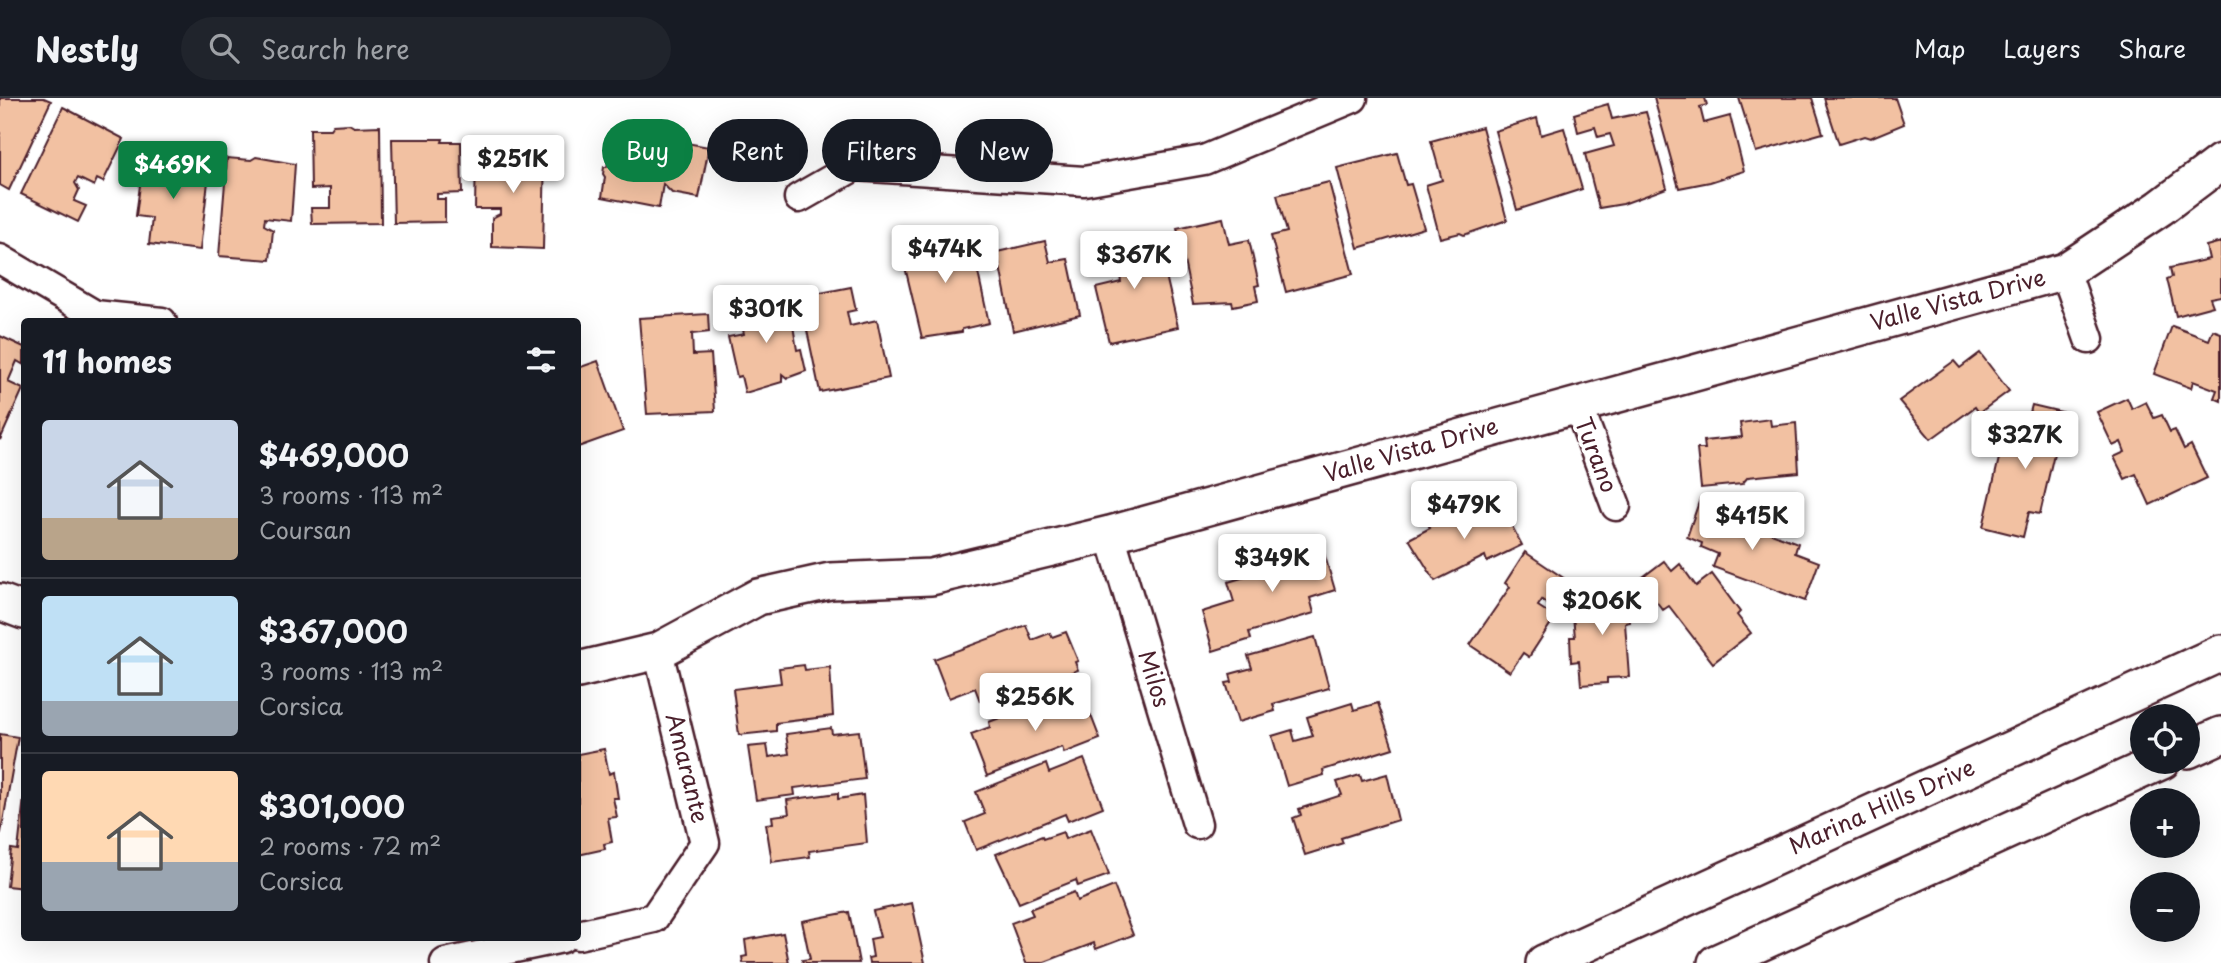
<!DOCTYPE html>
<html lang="en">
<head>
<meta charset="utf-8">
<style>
	body { margin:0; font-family:"Playpen Sans",sans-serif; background:#20242c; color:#f1f3f6; height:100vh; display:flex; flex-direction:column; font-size:26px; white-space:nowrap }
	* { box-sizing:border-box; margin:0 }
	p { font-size:23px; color:#9ea1a6 }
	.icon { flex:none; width:38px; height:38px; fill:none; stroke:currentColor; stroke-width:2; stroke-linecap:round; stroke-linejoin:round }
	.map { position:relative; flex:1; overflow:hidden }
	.panel { position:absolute; left:21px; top:220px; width:560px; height:623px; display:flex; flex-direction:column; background:#171b24; border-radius:7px; box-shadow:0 7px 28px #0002 }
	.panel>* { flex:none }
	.hud { position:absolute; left:602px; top:21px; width:665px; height:63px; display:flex; gap:14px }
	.controls { position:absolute; left:2130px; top:606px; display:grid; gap:14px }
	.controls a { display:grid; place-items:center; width:70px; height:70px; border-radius:50%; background:#171b24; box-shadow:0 7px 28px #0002; font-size:35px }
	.price { position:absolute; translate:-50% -60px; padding:0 16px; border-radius:7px; background:#fff; color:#222; font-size:23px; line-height:46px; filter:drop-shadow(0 2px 4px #0008) }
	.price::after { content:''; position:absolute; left:50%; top:42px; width:21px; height:16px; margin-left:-10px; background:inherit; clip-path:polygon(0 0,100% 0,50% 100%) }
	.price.current { background:#0b8043; color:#fff }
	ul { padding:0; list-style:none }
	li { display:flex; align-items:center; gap:21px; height:175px; padding:0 21px }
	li+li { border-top:2px solid #363941 }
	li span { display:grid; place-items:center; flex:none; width:196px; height:140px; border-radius:7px; color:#555 }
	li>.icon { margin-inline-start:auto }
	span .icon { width:84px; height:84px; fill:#fffc; stroke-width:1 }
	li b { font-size:30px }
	h2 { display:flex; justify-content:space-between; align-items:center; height:84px; padding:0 21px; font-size:30px }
	.chip { padding:0 24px; border-radius:32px; background:#171b24; box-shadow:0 7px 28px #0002; font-size:24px; line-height:63px }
	.chip.current { background:#0b8043; color:#fff }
	header { display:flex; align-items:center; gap:42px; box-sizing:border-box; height:98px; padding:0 35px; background:#171b24; border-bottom:2px solid #363941 }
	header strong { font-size:33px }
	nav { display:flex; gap:38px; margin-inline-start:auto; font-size:24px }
	.search { width:490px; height:63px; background:#20242c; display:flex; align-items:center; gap:18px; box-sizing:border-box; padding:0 24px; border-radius:38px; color:#9ea1a6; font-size:26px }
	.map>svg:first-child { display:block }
	.building { fill:#f2c1a2; stroke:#4a1f2b; stroke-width:2 }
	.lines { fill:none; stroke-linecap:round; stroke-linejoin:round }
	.minor-casing { stroke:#4a1f2b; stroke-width:33 }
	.tertiary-casing { stroke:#4a1f2b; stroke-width:40 }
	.minor { stroke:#fff; stroke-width:28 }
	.tertiary { stroke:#fff; stroke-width:35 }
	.labels { text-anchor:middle; stroke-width:7; stroke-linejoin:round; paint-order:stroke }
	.street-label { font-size:23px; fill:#4a1f2b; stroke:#fff }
</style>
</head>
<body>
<header>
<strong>Nestly</strong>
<div class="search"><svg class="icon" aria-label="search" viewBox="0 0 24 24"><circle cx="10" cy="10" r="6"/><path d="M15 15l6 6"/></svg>Search here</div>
<nav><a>Map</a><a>Layers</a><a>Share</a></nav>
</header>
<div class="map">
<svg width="2221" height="865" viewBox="0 0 2221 865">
	<rect width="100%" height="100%" fill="#fff"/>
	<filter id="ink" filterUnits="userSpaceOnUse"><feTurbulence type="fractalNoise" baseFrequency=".0143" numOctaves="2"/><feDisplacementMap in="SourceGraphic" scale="14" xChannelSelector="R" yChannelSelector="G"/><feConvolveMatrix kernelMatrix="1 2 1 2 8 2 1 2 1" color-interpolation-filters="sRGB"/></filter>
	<g filter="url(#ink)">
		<g class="building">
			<polygon points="0,0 44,0 51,3 9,92 0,87"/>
			<polygon points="1654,0 1705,0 1707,7 1700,9 1704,25 1730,18 1744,73 1710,84 1679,90"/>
			<polygon points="1739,0 1812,0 1823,35 1756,54"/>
			<polygon points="1824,0 1895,0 1904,26 1870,40 1864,38 1839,46"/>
			<polygon points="1608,6 1612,21 1646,14 1667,90 1623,106 1599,110 1585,56 1614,48 1610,36 1598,39 1595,29 1578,34 1574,16"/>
			<polygon points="63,9 124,41 103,84 97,81 94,88 78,80 75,85 79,92 74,103 86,108 78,124 21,96"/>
			<polygon points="1537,20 1541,37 1564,30 1582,91 1517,112 1495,33"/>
			<polygon points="349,26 354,29 380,28 381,125 312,126 311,110 330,110 330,90 311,91 310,31 330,31 333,27"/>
			<polygon points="1482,29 1507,122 1464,137 1460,135 1440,140 1426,87 1442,82 1431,43"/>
			<polygon points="614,32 709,49 699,100 672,95 663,86 659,110 602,99 605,79 603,76 604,69 607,69"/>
			<polygon points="392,41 443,41 442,44 461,44 462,95 437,96 437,101 445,101 445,124 394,125"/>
			<polygon points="515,48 520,53 545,53 543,151 492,149 492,120 500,116 500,111 475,111 476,53 495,53 499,49"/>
			<polygon points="1397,55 1406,87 1411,86 1424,130 1358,150 1337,70"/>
			<polygon points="144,56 191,62 190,71 203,70 209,75 200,152 149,146 152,120 136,118"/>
			<polygon points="256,59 295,66 291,123 265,120 264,127 273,132 270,162 219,158 227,60 251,62"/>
			<polygon points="1329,84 1353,176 1286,194 1271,138 1287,134 1277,97"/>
			<polygon points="1223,120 1229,146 1249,142 1259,187 1255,188 1258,203 1233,208 1232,204 1193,206 1177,130"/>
			<polygon points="969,133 989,225 962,231 962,234 922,240 900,148"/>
			<polygon points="1136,139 1140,156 1160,152 1178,229 1109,244 1096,190 1121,184 1120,178 1112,174 1110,164 1091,168 1087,149"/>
			<polygon points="1045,143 1050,164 1068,161 1080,217 1013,233 997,154"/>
			<polygon points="2221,144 2221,198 2210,200 2213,208 2176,218 2167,181 2172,179 2170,170 2209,161 2206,148"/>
			<polygon points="851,189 856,212 847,214 850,228 877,222 889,280 820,294 800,199"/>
			<polygon points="788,197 797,252 801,251 806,273 787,280 782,276 782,284 745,295 741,278 737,279 728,239 744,236 738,208"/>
			<polygon points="708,216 709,234 692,236 693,257 711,256 715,313 647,316 639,220"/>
			<polygon points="2172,228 2209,242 2213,232 2221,235 2221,303 2214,300 2217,292 2193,283 2191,290 2154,276"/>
			<polygon points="0,238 24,249 24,267 17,263 8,284 23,291 0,342"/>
			<polygon points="1980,255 2009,293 1979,315 1975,309 1931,341 1899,303 1954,263 1960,270"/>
			<polygon points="598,263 623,333 578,349 578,270"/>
			<polygon points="2127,300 2132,311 2146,304 2154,320 2162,317 2170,334 2175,332 2184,351 2191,347 2207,380 2150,407 2136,376 2125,381 2114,359 2125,354 2121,344 2113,348 2097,314"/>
			<polygon points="2032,307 2070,316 2062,352 2055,351 2040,416 2029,414 2023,439 1983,429 2003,343 2017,346 2023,321 2028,322"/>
			<polygon points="1770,321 1771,328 1796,325 1799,374 1748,379 1742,386 1701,390 1697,351 1705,351 1704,343 1742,339 1740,325"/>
			<polygon points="1700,401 1738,415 1736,422 1798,445 1795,455 1819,464 1805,503 1713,469 1718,456 1701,449 1702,445 1687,439"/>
			<polygon points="1470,410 1474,418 1491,410 1495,417 1504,413 1522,447 1487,464 1485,458 1435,483 1409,441 1430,430 1428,426 1450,414 1453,418"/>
			<polygon points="1319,438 1335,492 1310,500 1314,515 1249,534 1251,541 1213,553 1202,514 1234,504 1228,484 1272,471 1266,453"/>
			<polygon points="1525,454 1568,483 1551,509 1542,502 1538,508 1555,519 1529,559 1523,555 1510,574 1470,547 1510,489 1505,485"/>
			<polygon points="1664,463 1672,473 1680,466 1696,488 1712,476 1740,514 1737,517 1751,535 1713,565 1669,508 1663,512 1639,482"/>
			<polygon points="1628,492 1630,524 1625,525 1629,579 1607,580 1607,585 1581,587 1579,563 1571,564 1570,539 1575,539 1573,518 1584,517 1582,495"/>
			<polygon points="1026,527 1032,542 1050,535 1052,539 1066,534 1078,563 1075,564 1078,572 1043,585 1041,579 980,603 975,590 949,600 934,561"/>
			<polygon points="1315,539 1329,590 1273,606 1275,613 1238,624 1226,585 1232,584 1230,576 1252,570 1248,558"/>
			<polygon points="804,567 805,572 830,569 833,618 776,625 776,633 739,637 733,591 781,585 779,570"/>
			<polygon points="1083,597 1100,641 1064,655 1062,649 987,678 971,636 990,629 989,624 1016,614 1014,609 1034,601 1035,606 1044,602 1048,610"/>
			<polygon points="1352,605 1354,612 1378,605 1393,650 1323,672 1324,677 1287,688 1272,638 1292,632 1295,643 1313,638 1307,619"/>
			<polygon points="831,630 832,636 859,633 865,681 794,690 795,697 756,702 748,649 767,647 769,659 789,656 786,636"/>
			<polygon points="0,636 18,639 1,735 0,735"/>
			<polygon points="604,651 609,676 614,674 618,700 613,700 617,719 608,720 612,744 604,746 605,751 578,757 578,656"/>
			<polygon points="1084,661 1103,709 1068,723 1065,716 976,752 965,724 985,716 976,694 1046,666 1049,675"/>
			<polygon points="1387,676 1398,722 1341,740 1343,745 1305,757 1293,720 1301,717 1299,711 1342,697 1337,684 1360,677 1362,683"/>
			<polygon points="838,695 838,701 863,697 867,745 809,753 810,759 772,764 766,726 773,725 772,718 789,716 787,702"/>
			<polygon points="24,699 24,790 7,788 11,751 18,752"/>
			<polygon points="1091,731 1109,777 1078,788 1076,782 1019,805 996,756 1042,738 1043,741 1063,734 1065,741"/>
			<polygon points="1114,788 1133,837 1096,851 1094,845 1042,865 1026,865 1011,825 1033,817 1030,811 1074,794 1077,803"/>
			<polygon points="912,805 925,865 869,865 868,860 873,859 870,841 880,839 873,813"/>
			<polygon points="849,814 859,865 803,865 802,862 810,861 802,823"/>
			<polygon points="783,835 789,865 743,865 742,859 747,858 745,842"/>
		</g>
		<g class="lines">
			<g class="minor-casing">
				<g id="minor">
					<polyline points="799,100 855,68 1084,83 1204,62 1353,0"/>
					<polyline points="0,161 95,217 162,224"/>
					<polyline points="2065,173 2089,241"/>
					<polyline points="1577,305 1616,408"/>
					<polyline points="1110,436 1197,726"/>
					<polyline points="578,837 654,820 705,745 658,553"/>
					<polyline points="445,865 562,840"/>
				</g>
			</g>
			<g class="tertiary-casing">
				<g id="tertiary">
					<polyline points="0,504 24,513"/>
					<polyline points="578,572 658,553 758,499 830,483 931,479 1110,436 2065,173 2160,110 2221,64"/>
					<polyline points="2188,652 2221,637"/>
					<polyline points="1544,865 2221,555"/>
					<polyline points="1716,865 2162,663"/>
				</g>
			</g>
			<use href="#minor" class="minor"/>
			<use href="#tertiary" class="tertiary"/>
		</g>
	</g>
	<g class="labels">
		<g class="street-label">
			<text transform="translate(1958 202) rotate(-15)" y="8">Valle Vista Drive</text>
			<text transform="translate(1411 352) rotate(-16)" y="8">Valle Vista Drive</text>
			<text transform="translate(1596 357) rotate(69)" y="8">Turano</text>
			<text transform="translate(1154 581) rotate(73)" y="8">Milos</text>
			<text transform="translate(687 670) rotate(76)" y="8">Amarante</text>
			<text transform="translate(1882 709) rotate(-24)" y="8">Marina Hills Drive</text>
		</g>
	</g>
</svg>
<div class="controls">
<a><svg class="icon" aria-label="locate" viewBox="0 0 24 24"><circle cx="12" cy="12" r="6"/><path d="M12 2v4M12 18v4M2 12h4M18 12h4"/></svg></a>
<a>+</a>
<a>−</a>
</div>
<b class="price" style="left:513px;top:97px">$251K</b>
<b class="price current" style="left:173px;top:103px">$469K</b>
<b class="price" style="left:945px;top:187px">$474K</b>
<b class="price" style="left:1134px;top:193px">$367K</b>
<b class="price" style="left:766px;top:247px">$301K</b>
<b class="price" style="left:2025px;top:373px">$327K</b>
<b class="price" style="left:1464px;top:443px">$479K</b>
<b class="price" style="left:1752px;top:454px">$415K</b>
<b class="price" style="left:1272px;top:496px">$349K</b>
<b class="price" style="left:1602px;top:539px">$206K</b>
<b class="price" style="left:1035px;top:635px">$256K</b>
<div class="hud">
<a class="chip current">Buy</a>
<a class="chip">Rent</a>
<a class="chip">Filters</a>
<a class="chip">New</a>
</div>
<section class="panel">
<h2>11 homes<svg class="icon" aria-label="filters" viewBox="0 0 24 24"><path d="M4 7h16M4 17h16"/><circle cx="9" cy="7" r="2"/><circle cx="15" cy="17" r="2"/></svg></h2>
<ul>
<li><span style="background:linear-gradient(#c9d6e8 70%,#b9a48a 0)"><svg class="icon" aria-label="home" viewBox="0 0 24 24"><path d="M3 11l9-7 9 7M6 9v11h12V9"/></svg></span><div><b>$469,000</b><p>3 rooms · 113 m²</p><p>Coursan</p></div></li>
<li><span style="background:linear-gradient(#bfe0f5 75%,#9aa5b1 0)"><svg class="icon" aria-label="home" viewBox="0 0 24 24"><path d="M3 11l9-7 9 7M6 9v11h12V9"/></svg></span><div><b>$367,000</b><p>3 rooms · 113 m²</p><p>Corsica</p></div></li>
<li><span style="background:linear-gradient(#ffd9b3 65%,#9aa5b1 0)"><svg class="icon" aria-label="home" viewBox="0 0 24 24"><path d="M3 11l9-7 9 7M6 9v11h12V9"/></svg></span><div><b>$301,000</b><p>2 rooms · 72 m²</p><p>Corsica</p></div></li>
</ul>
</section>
</div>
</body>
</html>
